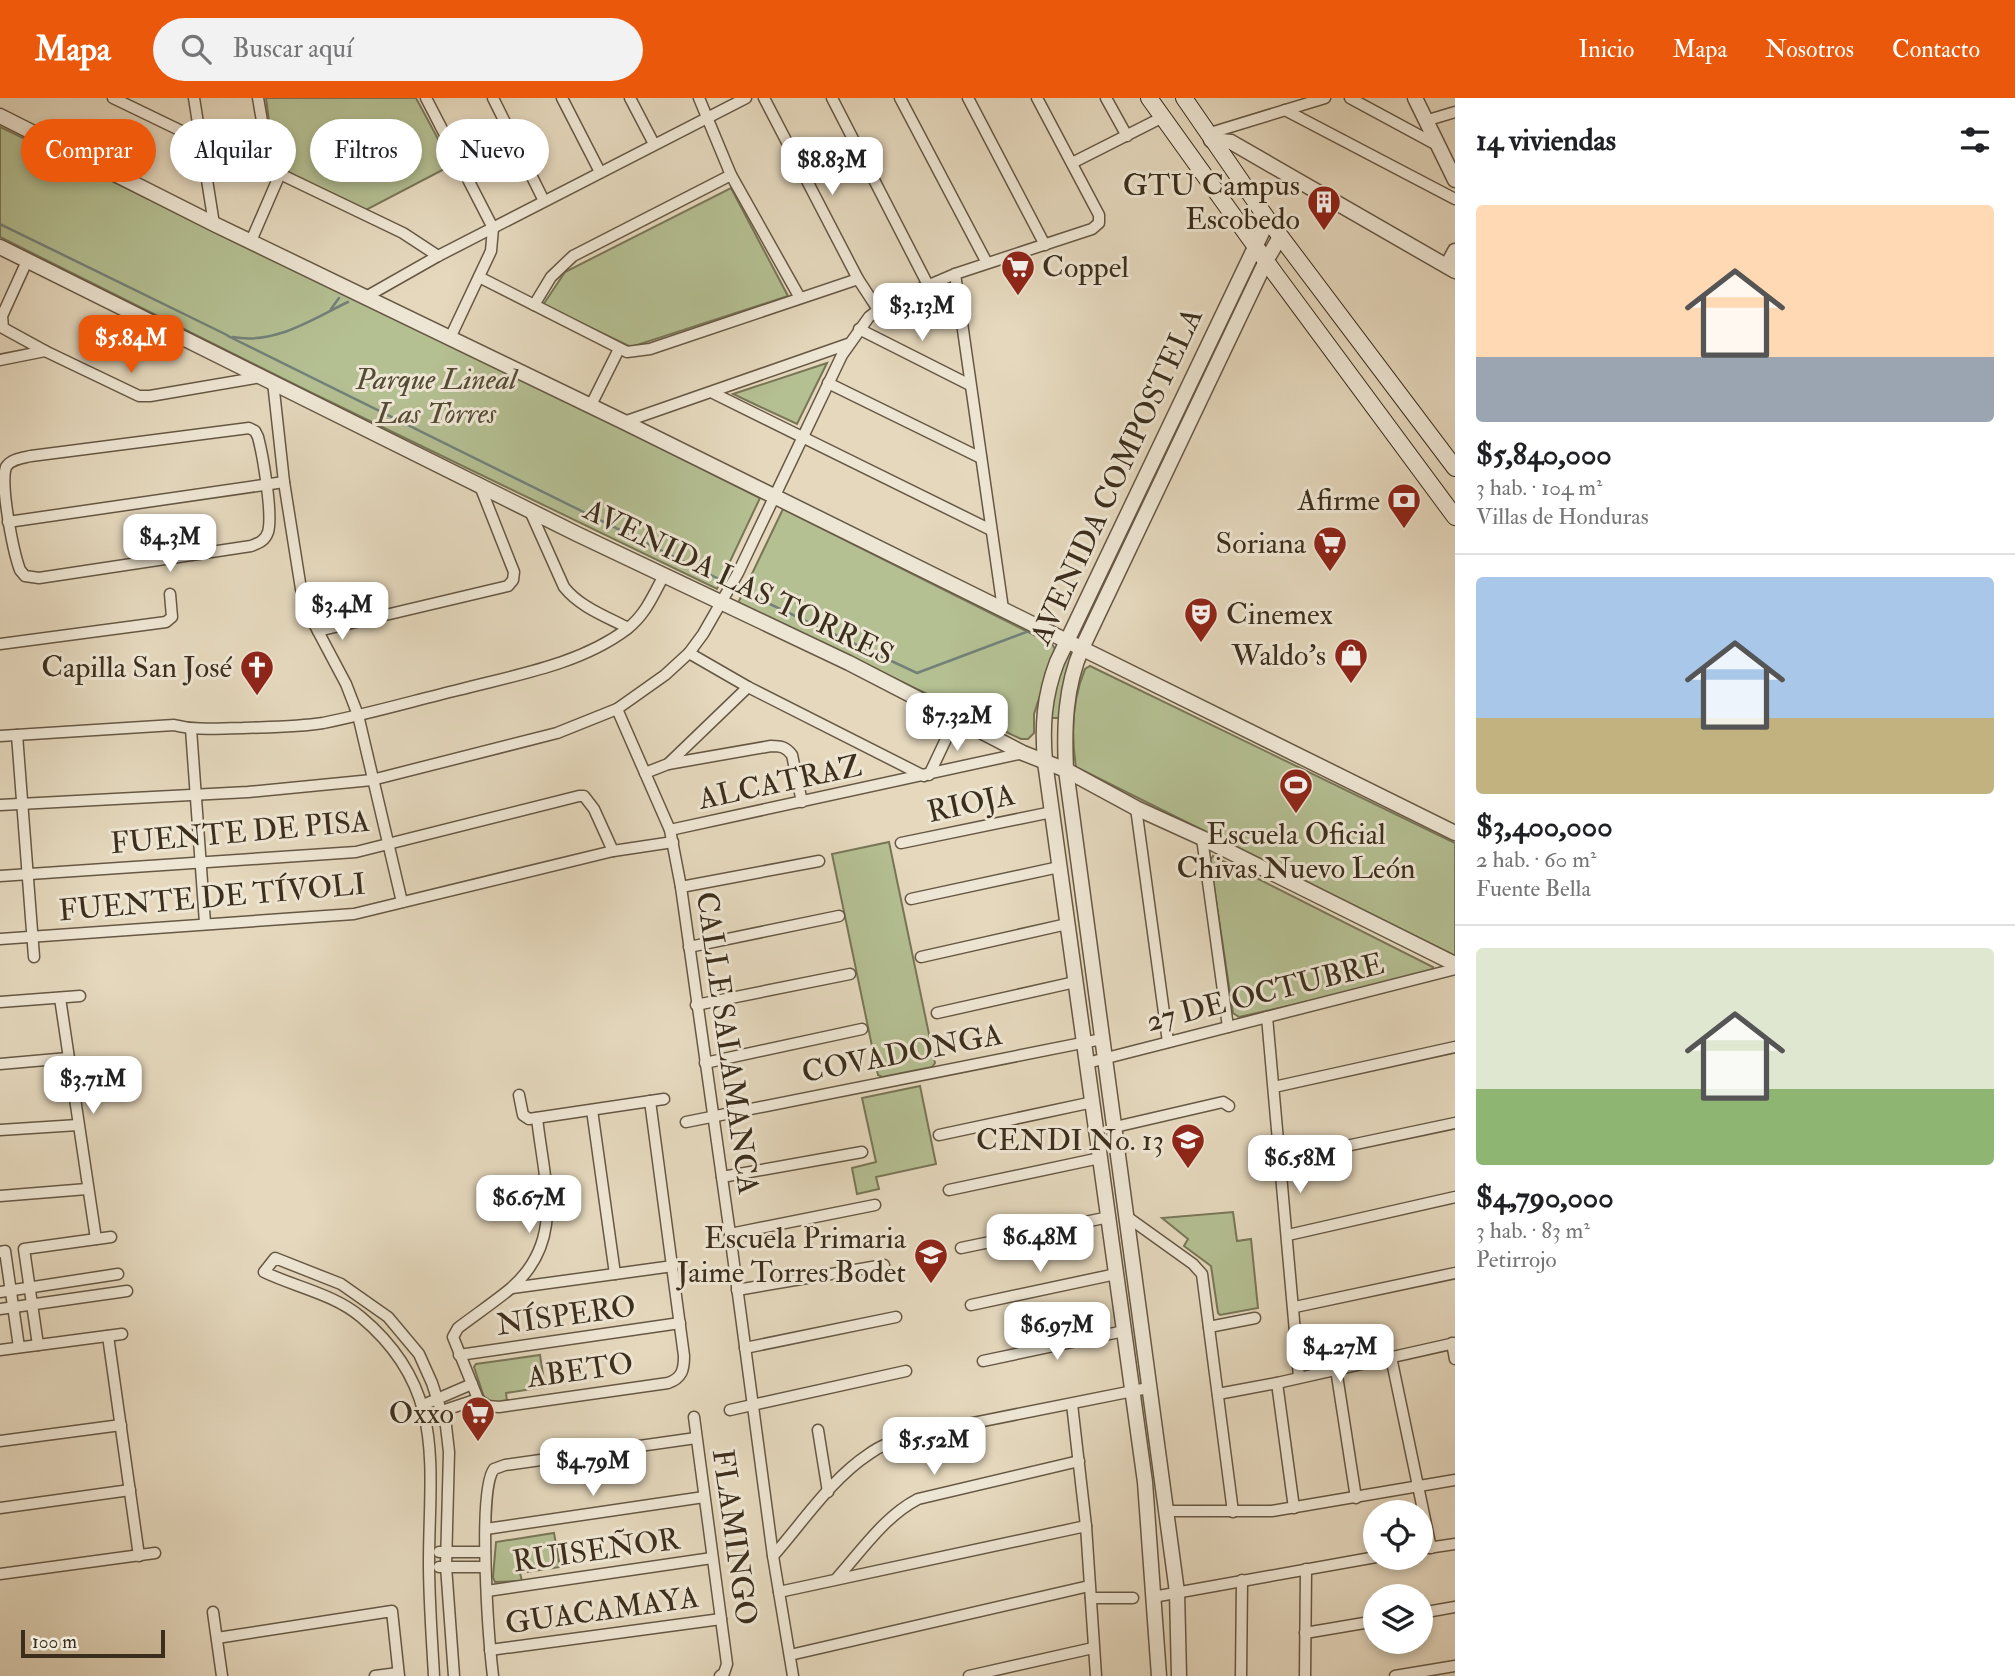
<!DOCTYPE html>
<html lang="es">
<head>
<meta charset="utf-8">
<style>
	body { margin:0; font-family:"IM FELL Double Pica",serif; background:#f2f2f2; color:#202124; height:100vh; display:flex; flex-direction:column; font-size:26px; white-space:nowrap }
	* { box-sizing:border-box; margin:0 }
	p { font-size:23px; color:#757577 }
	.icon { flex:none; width:38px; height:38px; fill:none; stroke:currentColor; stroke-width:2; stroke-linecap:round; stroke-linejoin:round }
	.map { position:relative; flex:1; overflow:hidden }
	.panel { display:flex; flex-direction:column; background:#fff; width:560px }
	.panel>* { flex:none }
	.guide { position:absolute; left:21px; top:21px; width:665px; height:63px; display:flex; gap:14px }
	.controls { position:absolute; left:1363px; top:1402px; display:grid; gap:14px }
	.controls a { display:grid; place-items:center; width:70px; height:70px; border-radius:50%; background:#fff; box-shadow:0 4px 10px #0003; font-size:35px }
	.scale { position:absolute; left:21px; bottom:18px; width:144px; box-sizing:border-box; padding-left:7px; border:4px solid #3c2e1c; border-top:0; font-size:19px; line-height:24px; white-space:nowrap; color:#3c2e1c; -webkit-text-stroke:5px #eee6d4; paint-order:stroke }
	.price { position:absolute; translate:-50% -60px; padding:0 16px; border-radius:14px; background:#fff; color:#222; font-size:23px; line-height:46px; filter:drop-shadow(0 2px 4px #0008) }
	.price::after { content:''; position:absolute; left:50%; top:42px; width:21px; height:16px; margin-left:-10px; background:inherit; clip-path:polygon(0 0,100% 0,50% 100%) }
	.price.on { background:#ea580c; color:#fff }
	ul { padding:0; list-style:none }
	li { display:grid; align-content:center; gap:14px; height:371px; padding:0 21px }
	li+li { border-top:2px solid #e0e0e0 }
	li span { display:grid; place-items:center; height:217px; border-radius:7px; color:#555 }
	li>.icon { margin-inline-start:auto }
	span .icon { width:126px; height:126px; fill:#fffc; stroke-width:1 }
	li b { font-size:30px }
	h2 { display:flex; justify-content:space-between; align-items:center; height:84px; padding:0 21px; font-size:30px }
	.pill { padding:0 24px; border-radius:32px; background:#fff; box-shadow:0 4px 10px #0003; font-size:24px; line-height:63px }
	.pill.on { background:#ea580c; color:#fff }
	header { display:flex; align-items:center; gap:42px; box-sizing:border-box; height:98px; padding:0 35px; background:#ea580c; color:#fff }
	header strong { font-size:33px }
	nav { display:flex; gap:38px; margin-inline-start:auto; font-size:24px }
	.search { width:490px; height:63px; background:#f2f2f2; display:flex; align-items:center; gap:18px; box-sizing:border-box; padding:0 24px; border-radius:38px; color:#757577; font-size:26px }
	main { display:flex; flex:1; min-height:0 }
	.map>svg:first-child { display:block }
	.green { fill:#b4bf92; stroke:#787657; stroke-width:2 }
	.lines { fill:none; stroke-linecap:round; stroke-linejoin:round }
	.stream { stroke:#738179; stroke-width:2.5 }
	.minor-casing { stroke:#665844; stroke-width:13 }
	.tertiary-casing { stroke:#665844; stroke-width:17 }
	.secondary-casing { stroke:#3c2e1c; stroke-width:18 }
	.minor { stroke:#eee6d4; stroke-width:10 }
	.tertiary { stroke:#eee6d4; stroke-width:14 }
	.secondary { stroke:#eee6d4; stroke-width:16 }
	.labels { text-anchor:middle; stroke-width:6; stroke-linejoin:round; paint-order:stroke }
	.poi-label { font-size:30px; fill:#3c2e1c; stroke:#eee6d4; text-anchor:end }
	.park-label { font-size:30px; font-style:italic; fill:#544b34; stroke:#eee6d4 }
	.street-label { font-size:30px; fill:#3c2e1c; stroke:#eee6d4 }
</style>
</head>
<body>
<header>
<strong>Mapa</strong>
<div class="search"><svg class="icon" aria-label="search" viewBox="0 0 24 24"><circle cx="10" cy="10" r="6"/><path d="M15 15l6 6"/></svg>Buscar aquí</div>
<nav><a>Inicio</a><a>Mapa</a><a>Nosotros</a><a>Contacto</a></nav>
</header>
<main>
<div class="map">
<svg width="1455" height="1578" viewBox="0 0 1455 1578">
	<rect width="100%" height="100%" fill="#e5d8bd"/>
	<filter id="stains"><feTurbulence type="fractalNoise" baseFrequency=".00286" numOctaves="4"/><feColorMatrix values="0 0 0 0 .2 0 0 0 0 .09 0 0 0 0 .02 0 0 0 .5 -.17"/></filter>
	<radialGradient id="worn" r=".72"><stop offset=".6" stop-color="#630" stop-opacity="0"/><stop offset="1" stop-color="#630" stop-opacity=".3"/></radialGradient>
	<g class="green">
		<polygon points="266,0 416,0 452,67 366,112 275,68"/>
		<polygon points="0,29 629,334 760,400 717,491 310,294 0,139"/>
		<polygon points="731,90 788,198 631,249 543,207 565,174"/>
		<polygon points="827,265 797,326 733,296"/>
		<polygon points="783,411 1052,546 1055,551 1034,616 1034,635 1028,641 1021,641 738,505"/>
		<polygon points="1068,555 1072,557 1063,589 1061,620 1049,620 1056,587"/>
		<path d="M1090,568L1455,745V858L1076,669C1071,636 1072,602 1085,571Z"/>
		<polygon points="889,744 935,965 932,969 882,979 878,977 832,756"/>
		<polygon points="1213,758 1433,869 1432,875 1239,919 1233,915 1210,762"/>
		<polygon points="920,988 936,1066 876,1079 879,1091 857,1096 852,1070 876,1064 862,1000"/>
		<polygon points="1233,1114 1237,1143 1251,1141 1258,1210 1220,1217 1218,1215 1211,1168 1184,1148 1188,1141 1162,1120"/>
		<polygon points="540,1257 545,1289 506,1295 507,1303 492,1305 485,1302 474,1269 476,1266"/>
		<polygon points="554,1435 560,1469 520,1475 522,1483 495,1484 493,1479 496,1444"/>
	</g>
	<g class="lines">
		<g class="stream">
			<polyline points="0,126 227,237"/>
			<polyline points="331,211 339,200"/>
			<polyline points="228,238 719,481"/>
			<path d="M233,239C275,247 312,221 348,204"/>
			<polyline points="744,494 917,575 1029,533"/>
		</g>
		<g class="minor-casing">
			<g id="minor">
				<polyline points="113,0 200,42"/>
				<polyline points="194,0 214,126"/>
				<polyline points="258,0 269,63 280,76 403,135 438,158"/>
				<polyline points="426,0 493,130 491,153 450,240"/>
				<polyline points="493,0 544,103"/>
				<polyline points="562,0 600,74"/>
				<polyline points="630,0 654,46"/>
				<polyline points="699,0 731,77 800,200"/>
				<polyline points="764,0 858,181 877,210"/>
				<polyline points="832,0 928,187"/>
				<polyline points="900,0 987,165"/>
				<polyline points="968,0 1045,147"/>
				<polyline points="1106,0 1127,38"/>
				<polyline points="1350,0 1437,47"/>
				<polyline points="1285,12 1455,101"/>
				<polyline points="1425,23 1455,14"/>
				<polyline points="1207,36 1325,0"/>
				<polyline points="1072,65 1163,19"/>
				<polyline points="251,143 280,76"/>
				<polyline points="27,163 2,218 3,230 45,253 139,298 150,298 261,279"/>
				<polyline points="955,176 1003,511"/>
				<polyline points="479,179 627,254 650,251 858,181"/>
				<polyline points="364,200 438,158 746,0"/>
				<polyline points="534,207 551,179 573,158 731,77"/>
				<polyline points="859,231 970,287"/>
				<polyline points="0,262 45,253"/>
				<polyline points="273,284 284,384 301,491 311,520 346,586 358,617 402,804"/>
				<polyline points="828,285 981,360"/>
				<polyline points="713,295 991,432"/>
				<polyline points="590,309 619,251"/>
				<polyline points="624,324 848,246"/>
				<path d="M249,330L255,333L258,339C263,358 273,417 268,434C265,443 259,445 251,448L39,480L25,478L20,472C13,453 0,387 6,369C11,361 22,360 31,358Z"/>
				<path d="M530,413L564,489C580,509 605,518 628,530"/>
				<polyline points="8,424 284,384"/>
				<polyline points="318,533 508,488 513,482 514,474 480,388"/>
				<polyline points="0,546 166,524 172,519 170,496"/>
				<polyline points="689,555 748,589 924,678"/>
				<polyline points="617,611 670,732 681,789 730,1136 773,1458 793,1578"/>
				<polyline points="191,631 205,825"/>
				<polyline points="17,637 34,859"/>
				<path d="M0,638L174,627C197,633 219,630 243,630C269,629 297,629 323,625C368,616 413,603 458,592C515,577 579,567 627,531C645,517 653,498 663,479"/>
				<path d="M668,666L771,648C781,648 786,649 792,657L802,704"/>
				<polyline points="645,675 668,666 748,589"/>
				<polyline points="929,677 956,620"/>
				<polyline points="0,707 248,694 372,682 557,635 617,611 665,577 689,555 703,536 738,475 842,257 869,219 887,205 955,176 1092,131 1099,125 1099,117 1037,0"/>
				<polyline points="1136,710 1168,944"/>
				<polyline points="670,732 1023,655"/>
				<polyline points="1202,740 1228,929"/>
				<polyline points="901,745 1052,714"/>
				<polyline points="0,778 356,754 579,698 584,698 594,711 613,753"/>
				<polyline points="681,789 819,763"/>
				<polyline points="911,801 1059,769"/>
				<polyline points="0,841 354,816 613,753 673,744"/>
				<polyline points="689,849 839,818"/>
				<polyline points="921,859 1067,826"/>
				<polyline points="60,900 96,1141"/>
				<polyline points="0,904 80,898"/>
				<polyline points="696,907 850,876"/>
				<polyline points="937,915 1075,884"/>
				<polyline points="1267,919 1299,1279"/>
				<polyline points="705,965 862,931"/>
				<polyline points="1087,965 1455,871"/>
				<polyline points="0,966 68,960"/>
				<polyline points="1274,989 1455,949"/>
				<polyline points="519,997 523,1017 529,1021 664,1001"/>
				<polyline points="592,1012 615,1176"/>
				<path d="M537,1020C544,1084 566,1143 510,1191C493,1205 475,1217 458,1230L453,1239L478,1301L488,1308L499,1309L668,1285C682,1280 684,1272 684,1258L650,1003"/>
				<polyline points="686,1024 1102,941"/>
				<polyline points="1115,1029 1223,1004 1229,1008"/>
				<polyline points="0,1032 78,1027"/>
				<polyline points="939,1037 1093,1004"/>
				<polyline points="1280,1062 1455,1025"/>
				<polyline points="722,1079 862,1054"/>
				<polyline points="949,1092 1100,1060"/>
				<polyline points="0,1098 87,1091"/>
				<polyline points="1126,1118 1193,1166 1202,1176 1233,1414"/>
				<polyline points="730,1136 875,1107"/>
				<polyline points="1288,1137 1455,1099"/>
				<polyline points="961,1150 1109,1119"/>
				<polyline points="0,1154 5,1153 19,1249"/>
				<polyline points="512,1190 673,1168"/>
				<polyline points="737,1192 884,1167"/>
				<polyline points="0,1194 118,1176"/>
				<polyline points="971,1207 1116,1176"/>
				<polyline points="1295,1209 1455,1175"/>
				<polyline points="0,1211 127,1193"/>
				<polyline points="1209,1229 1255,1220"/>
				<polyline points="108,1238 139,1458"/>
				<polyline points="1452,1245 1455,1261"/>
				<polyline points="38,1247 24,1151 111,1139"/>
				<polyline points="745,1250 896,1219"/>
				<polyline points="0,1252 122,1236"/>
				<polyline points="459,1257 680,1225"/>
				<polyline points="1391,1259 1431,1450"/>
				<polyline points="983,1263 1124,1233"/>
				<polyline points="1336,1271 1356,1400"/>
				<polyline points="1277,1285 1294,1410"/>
				<polyline points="1218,1296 1277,1285 1455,1245"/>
				<polyline points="1072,1306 1086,1428 1096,1578"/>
				<polyline points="423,1307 472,1286"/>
				<polyline points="730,1312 906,1273"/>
				<polyline points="436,1315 478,1301"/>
				<polyline points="694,1319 727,1566 724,1575 720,1578"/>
				<polyline points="818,1332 828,1394"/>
				<polyline points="0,1343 121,1327"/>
				<polyline points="0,1410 130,1392"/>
				<polyline points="1165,1413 1272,1413 1455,1382"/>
				<polyline points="486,1431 704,1399"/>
				<polyline points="1421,1451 1455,1446"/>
				<polyline points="439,1454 485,1454"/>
				<path d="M773,1458C803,1424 831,1381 869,1356C882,1346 898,1342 913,1337L1148,1290"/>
				<polyline points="439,1469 485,1469"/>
				<polyline points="0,1476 155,1455"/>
				<path d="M837,1480C862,1452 885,1418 918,1401L1079,1363"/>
				<polyline points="487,1493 712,1460"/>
				<polyline points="779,1494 1086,1428"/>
				<polyline points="1153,1499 1376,1459"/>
				<polyline points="1091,1500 1133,1500"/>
				<polyline points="213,1514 222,1578"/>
				<polyline points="1421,1515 1455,1509"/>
				<polyline points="1305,1535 1376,1523"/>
				<polyline points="217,1540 392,1513 399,1578"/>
				<polyline points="490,1552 721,1521"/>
				<polyline points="790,1557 1089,1488"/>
				<polyline points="375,1578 398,1575"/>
				<path d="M434,1578C432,1541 429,1503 429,1465C429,1367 447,1291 361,1219C334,1196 295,1189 264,1174L275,1160L341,1186L388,1219L419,1256L432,1285L446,1328L449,1354L446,1468L454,1578"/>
				<path d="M493,1578C489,1545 477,1392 494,1371L505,1367L696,1340"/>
				<polyline points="969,1578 1093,1550"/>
				<polyline points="1241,1578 1242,1482"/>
				<polyline points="1305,1578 1306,1471"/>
				<polyline points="1395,1578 1455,1568"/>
			</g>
		</g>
		<g class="tertiary-casing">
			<g id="tertiary">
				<polyline points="1415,0 1455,82"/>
				<polyline points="0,18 214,126 624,324 1455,735"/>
				<polyline points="1211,42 1231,44 1455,173"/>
				<polyline points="0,149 577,436 849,565 1023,655 1066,672 1136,710 1202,740 1455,866"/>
				<polyline points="1447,168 1455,153"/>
				<path d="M1159,1578L1145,1384L1045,664C1042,628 1044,598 1057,564L1268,122"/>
				<path d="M1179,1578L1177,1494L1066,672C1064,630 1065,589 1082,550L1266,163L1280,139"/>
			</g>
		</g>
		<g class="secondary-casing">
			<g id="secondary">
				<polyline points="1149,0 1276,177 1455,419"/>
				<polyline points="1184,0 1268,122 1455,370"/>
			</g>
		</g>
		<use href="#minor" class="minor"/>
		<use href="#tertiary" class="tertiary"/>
		<use href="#secondary" class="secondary"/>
	</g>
	<defs>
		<g id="building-pin" transform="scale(1.75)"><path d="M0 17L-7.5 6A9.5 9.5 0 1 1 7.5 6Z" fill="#8f2418" stroke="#eee6d4"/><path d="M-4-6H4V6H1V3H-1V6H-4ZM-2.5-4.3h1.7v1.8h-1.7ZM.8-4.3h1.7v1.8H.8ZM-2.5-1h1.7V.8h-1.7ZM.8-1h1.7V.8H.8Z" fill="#fff"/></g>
		<g id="supermarket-pin" transform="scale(1.75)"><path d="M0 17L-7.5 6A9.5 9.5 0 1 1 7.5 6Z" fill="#8f2418" stroke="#eee6d4"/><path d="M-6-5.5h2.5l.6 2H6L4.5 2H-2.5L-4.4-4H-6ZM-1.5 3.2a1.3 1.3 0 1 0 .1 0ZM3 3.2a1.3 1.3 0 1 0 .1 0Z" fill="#fff"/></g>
		<g id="bank-pin" transform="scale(1.75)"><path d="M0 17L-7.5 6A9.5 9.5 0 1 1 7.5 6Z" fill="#8f2418" stroke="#eee6d4"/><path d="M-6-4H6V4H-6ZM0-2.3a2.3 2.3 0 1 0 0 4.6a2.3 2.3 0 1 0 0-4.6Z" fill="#fff"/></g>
		<g id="theatre-pin" transform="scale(1.75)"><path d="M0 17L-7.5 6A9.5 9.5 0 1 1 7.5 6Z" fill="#8f2418" stroke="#eee6d4"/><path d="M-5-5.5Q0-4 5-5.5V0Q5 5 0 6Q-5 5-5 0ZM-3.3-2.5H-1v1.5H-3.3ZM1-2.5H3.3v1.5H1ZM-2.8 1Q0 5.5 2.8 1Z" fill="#fff"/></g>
		<g id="shop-pin" transform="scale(1.75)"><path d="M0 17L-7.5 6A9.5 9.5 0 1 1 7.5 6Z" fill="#8f2418" stroke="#eee6d4"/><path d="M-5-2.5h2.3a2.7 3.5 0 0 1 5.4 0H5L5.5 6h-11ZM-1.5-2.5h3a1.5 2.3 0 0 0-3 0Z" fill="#fff"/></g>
		<g id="church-pin" transform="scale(1.75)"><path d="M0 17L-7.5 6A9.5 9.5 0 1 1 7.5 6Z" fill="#8f2418" stroke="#eee6d4"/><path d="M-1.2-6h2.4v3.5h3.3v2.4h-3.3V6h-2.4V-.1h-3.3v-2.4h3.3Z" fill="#fff"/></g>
		<g id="stadium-pin" transform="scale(1.75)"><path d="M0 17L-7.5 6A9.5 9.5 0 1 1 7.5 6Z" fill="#8f2418" stroke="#eee6d4"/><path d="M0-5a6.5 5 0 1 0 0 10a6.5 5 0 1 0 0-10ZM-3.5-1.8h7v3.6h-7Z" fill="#fff"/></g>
		<g id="school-pin" transform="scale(1.75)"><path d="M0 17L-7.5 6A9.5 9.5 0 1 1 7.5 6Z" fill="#8f2418" stroke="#eee6d4"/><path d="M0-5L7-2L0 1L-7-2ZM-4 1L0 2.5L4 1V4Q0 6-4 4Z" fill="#fff"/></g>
	</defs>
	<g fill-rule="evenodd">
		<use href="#building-pin" x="1324" y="104"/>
		<use href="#supermarket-pin" x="1018" y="169"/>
		<use href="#bank-pin" x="1404" y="402"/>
		<use href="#supermarket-pin" x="1330" y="445"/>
		<use href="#theatre-pin" x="1201" y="516"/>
		<use href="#shop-pin" x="1351" y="557"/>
		<use href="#church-pin" x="257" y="569"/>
		<use href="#stadium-pin" x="1296" y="687"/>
		<use href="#school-pin" x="1188" y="1042"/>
		<use href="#school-pin" x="931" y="1157"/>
		<use href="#supermarket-pin" x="478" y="1315"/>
	</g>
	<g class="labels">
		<g class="poi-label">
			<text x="1300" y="97">GTU Campus<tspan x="1300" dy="34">Escobedo</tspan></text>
			<text x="1042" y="179" text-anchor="start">Coppel</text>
			<text x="1380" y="412">Afirme</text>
			<text x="1306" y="455">Soriana</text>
			<text x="1226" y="526" text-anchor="start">Cinemex</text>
			<text x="1326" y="567">Waldo's</text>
			<text x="232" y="579">Capilla San José</text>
			<text x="1296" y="746" text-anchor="middle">Escuela Oficial<tspan x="1296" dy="34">Chivas Nuevo León</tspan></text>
			<text x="1164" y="1052">CENDI No. 13</text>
			<text x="906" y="1150">Escuela Primaria<tspan x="906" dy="34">Jaime Torres Bodet</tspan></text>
			<text x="454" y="1325">Oxxo</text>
		</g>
		<g class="park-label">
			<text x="436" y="291">Parque Lineal<tspan x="436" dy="34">Las Torres</tspan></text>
		</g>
		<g class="street-label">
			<text transform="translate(1116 378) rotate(-65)" y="10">AVENIDA COMPOSTELA</text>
			<text transform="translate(739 484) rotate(26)" y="10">AVENIDA LAS TORRES</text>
			<text transform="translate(780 684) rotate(-12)" y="10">ALCATRAZ</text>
			<text transform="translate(971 705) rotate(-12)" y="10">RIOJA</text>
			<text transform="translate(240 734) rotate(-5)" y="10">FUENTE DE PISA</text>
			<text transform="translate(212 799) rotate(-5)" y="10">FUENTE DE TÍVOLI</text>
			<text transform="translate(1265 894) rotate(-14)" y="10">27 DE OCTUBRE</text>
			<text transform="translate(728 945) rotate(82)" y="10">CALLE SALAMANCA</text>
			<text transform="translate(902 955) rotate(-11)" y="10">COVADONGA</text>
			<text transform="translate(566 1217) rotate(-8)" y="10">NÍSPERO</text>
			<text transform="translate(580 1272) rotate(-8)" y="10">ABETO</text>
			<text transform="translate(735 1439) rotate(82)" y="10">FLAMINGO</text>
			<text transform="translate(596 1452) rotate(-8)" y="10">RUISEÑOR</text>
			<text transform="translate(602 1512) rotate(-8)" y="10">GUACAMAYA</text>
		</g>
	</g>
	<rect width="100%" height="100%" filter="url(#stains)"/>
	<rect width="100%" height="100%" fill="url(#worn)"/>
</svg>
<div class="controls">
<a><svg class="icon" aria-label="locate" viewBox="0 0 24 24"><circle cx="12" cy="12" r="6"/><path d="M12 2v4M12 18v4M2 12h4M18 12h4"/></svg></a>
<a><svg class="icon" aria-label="layers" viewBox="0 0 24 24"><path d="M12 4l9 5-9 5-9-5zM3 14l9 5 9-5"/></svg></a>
</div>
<div class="scale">100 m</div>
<b class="price" style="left:832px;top:99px">$8.83M</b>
<b class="price" style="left:922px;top:245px">$3.13M</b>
<b class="price on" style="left:131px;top:277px">$5.84M</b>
<b class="price" style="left:170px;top:476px">$4.3M</b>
<b class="price" style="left:342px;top:544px">$3.4M</b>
<b class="price" style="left:957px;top:655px">$7.32M</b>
<b class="price" style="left:93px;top:1018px">$3.71M</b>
<b class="price" style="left:1300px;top:1097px">$6.58M</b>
<b class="price" style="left:529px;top:1137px">$6.67M</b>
<b class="price" style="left:1040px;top:1176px">$6.48M</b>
<b class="price" style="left:1057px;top:1264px">$6.97M</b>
<b class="price" style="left:1340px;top:1286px">$4.27M</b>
<b class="price" style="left:934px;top:1379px">$5.52M</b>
<b class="price" style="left:593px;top:1400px">$4.79M</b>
<div class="guide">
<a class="pill on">Comprar</a>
<a class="pill">Alquilar</a>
<a class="pill">Filtros</a>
<a class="pill">Nuevo</a>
</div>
</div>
<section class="panel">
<h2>14 viviendas<svg class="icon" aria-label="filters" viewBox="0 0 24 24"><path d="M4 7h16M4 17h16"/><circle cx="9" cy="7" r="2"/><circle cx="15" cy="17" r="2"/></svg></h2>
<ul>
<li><span style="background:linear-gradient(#ffd9b3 70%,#9aa5b1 0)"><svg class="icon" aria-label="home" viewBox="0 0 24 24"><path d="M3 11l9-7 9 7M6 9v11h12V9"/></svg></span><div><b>$5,840,000</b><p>3 hab. · 104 m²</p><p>Villas de Honduras</p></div></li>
<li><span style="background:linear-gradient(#a9c7e8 65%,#c2b280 0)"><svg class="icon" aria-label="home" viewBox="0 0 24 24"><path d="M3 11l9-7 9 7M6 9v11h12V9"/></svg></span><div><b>$3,400,000</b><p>2 hab. · 60 m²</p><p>Fuente Bella</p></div></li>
<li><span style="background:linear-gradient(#dfe7d0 65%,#8fb573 0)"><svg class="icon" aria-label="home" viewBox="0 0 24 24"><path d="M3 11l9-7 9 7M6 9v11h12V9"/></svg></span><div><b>$4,790,000</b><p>3 hab. · 83 m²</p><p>Petirrojo</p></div></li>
</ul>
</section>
</main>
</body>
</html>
